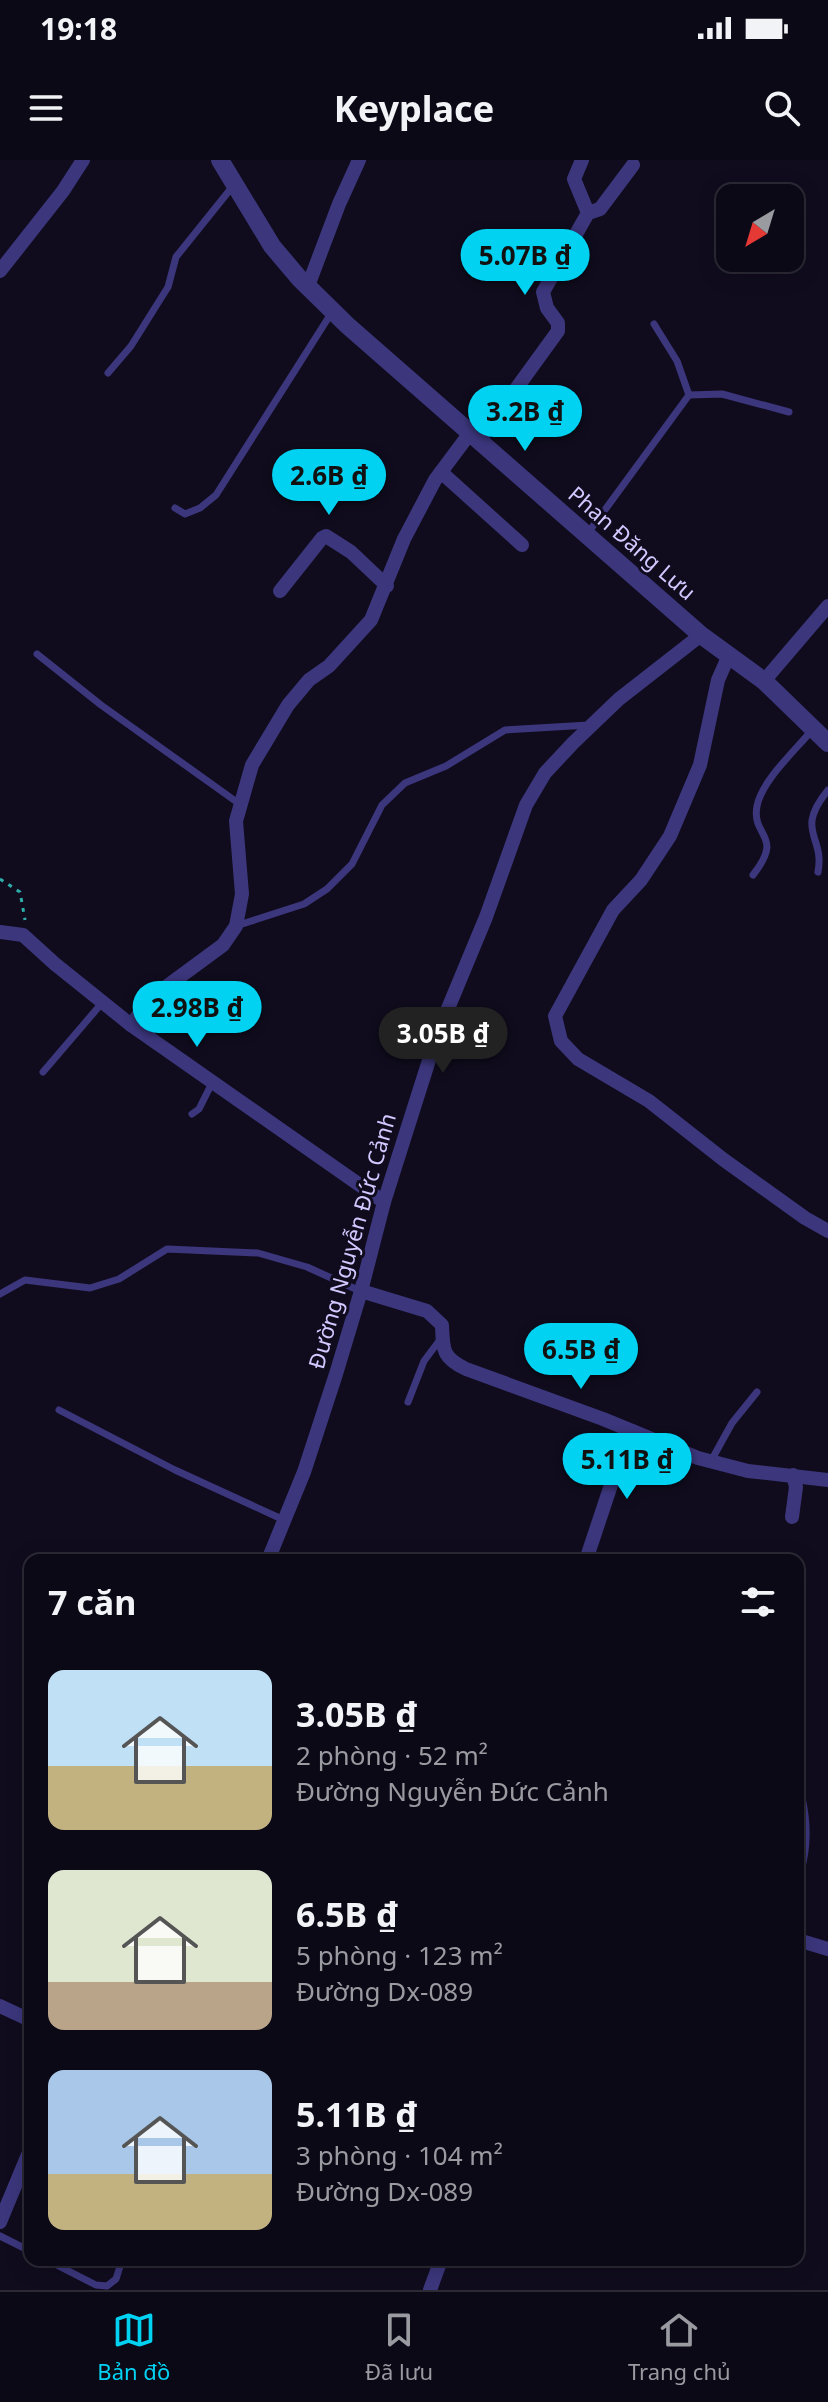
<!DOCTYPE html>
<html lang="vi">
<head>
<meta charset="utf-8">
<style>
	body { margin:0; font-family:"Noto Sans",sans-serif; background:#15121f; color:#f1f3f6; height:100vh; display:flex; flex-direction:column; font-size:30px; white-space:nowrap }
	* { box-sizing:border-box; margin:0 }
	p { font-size:26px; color:#9a9aa1 }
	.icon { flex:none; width:44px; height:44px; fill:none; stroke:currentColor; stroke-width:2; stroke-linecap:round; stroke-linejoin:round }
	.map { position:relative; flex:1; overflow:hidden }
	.drawer { position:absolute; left:24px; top:1394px; width:780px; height:712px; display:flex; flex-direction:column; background:#0c0916; border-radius:16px; box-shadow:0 4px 20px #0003,0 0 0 2px #2c2a35 }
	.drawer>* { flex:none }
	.needle { width:52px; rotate:218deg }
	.fabs { position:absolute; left:716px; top:24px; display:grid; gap:16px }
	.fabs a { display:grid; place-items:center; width:88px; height:88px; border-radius:16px; background:#0c0916; box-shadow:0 4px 20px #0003,0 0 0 2px #2c2a35; font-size:40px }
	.price { position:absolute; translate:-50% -68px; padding:0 18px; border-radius:28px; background:#02d2f2; color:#111; font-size:26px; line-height:52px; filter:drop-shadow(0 2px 4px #0008) }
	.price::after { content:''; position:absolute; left:50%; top:48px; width:24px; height:18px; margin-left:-12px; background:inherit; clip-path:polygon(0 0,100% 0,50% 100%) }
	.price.on { background:#222; color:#fff }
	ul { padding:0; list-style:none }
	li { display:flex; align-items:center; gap:24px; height:200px; padding:0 24px }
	li span { display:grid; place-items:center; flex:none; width:224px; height:160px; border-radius:16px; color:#555 }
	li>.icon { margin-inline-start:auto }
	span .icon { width:96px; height:96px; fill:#fffc; stroke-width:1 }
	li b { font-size:34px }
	h2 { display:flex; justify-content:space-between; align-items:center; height:96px; padding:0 24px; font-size:34px }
	.status { display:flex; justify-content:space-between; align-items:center; height:56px; padding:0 40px; background:#0c0916; direction:ltr }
	.status svg { height:22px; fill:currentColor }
	header { display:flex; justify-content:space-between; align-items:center; height:104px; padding:0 24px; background:#0c0916; font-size:36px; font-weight:700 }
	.dock { display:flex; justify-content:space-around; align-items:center; height:112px; border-top:2px solid #2c2a35; background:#0c0916; font-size:22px; color:#9a9aa1 }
	.dock a { display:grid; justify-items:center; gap:4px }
	.dock .on { color:#02d2f2 }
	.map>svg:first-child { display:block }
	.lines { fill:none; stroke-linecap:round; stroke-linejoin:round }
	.path { stroke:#2eaeaa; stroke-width:3; stroke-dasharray:4 6; stroke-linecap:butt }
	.service { stroke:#3c377d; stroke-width:7 }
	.minor { stroke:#3c377d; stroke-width:14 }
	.tertiary { stroke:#3c377d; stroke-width:18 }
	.labels { text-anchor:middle; stroke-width:6; stroke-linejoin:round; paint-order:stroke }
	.street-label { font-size:22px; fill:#d1c9ff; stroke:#100c1e }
</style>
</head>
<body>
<div class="status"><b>19:18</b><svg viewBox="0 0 49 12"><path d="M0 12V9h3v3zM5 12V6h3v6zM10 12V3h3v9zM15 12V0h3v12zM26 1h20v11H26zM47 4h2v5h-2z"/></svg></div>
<header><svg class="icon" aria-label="menu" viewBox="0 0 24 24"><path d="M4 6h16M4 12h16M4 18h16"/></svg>Keyplace<svg class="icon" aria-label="search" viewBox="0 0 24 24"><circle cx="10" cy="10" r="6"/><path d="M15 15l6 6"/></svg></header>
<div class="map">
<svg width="828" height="2130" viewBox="0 0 828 2130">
	<rect width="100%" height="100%" fill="#100c1e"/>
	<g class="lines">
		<polyline class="path" points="0,719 20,732 25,760"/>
		<g class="service">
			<polyline points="654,164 677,201 689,235"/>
			<polyline points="108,213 131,186 168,127 176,97 233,26"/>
			<polyline points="175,348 185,354 200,348 216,335 332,152"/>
			<polyline points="588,373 689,235 722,234 789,252"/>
			<polyline points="37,494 101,545 241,645"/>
			<path d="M818,712C825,675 794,672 828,630"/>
			<path d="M753,715C785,674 751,678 757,646C762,620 795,591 812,570"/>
			<polyline points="236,766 304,744 327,729 352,704 382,645 405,623 446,606 505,570 589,565"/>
			<polyline points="43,912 102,843"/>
			<polyline points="192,954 199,949 212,923"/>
			<polyline points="0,1134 25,1120 90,1128 119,1119 167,1089 258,1093 307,1107 360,1131"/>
			<polyline points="408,1242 424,1201 442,1177"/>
			<polyline points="59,1250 175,1310 284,1360"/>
			<polyline points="711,1301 732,1263 757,1232"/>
			<polyline points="0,2076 30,2091"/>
			<polyline points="47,2100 96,2125 107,2126 116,2119 122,2100"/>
		</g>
		<g class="minor">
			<polyline points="588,53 600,49 633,5"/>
			<polyline points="0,111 63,31 83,0"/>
			<polyline points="308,126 339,44 359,0"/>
			<polyline points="479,280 558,171 558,163 547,148 543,132 588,53 574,19 582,0"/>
			<polyline points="441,312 522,385"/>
			<polyline points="280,431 322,378 326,376 351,392 387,426"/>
			<polyline points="729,495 718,520 700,605 670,676 641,720 613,750 555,856 561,881 578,899 649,941 724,1000 805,1058 828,1071"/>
			<polyline points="764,521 828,446"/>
			<polyline points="0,772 23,775 55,804 131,865 384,1042"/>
			<polyline points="131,865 151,838 223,785 236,766 242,734 236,661 252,605 288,545 309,520 329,506 371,460 404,379 435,320 470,273"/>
			<path d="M361,1131L427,1151L442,1165C443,1189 442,1198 466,1209L603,1259L698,1298L748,1311L828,1320"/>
			<polyline points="792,1357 796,1327 793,1315"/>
			<polyline points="268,1400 304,1312 336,1214 361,1131 384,1042 437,875 486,757 526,645 545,613 573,583 619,539 701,475"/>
			<polyline points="586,1400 615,1313 630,1281 632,1271"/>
			<path d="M798,1708C805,1683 804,1661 798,1636"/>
			<polyline points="798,1780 828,1789"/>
			<polyline points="0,1846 30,1860"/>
			<polyline points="0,2062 30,1990"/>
			<polyline points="430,2130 441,2100"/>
		</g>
		<polyline class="tertiary" points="220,0 272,86 299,118 347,165 701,475 764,521 828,583"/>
	</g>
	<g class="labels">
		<g class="street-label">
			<text transform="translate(632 383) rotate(41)" y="8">Phan Đăng Lưu</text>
			<text transform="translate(352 1081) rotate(-74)" y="8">Đường Nguyễn Đức Cảnh</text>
		</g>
	</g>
</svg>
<div class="fabs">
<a><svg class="needle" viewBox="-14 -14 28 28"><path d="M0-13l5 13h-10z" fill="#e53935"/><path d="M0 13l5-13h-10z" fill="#9a9aa1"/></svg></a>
</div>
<b class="price" style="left:525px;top:137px">5.07B ₫</b>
<b class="price" style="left:525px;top:293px">3.2B ₫</b>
<b class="price" style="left:329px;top:357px">2.6B ₫</b>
<b class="price" style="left:197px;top:889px">2.98B ₫</b>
<b class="price on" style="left:443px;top:915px">3.05B ₫</b>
<b class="price" style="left:581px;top:1231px">6.5B ₫</b>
<b class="price" style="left:627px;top:1341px">5.11B ₫</b>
<section class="drawer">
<h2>7 căn<svg class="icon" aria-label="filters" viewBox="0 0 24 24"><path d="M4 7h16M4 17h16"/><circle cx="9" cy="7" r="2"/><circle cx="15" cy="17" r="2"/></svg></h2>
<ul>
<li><span style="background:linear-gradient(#bfe0f5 60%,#c2b280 0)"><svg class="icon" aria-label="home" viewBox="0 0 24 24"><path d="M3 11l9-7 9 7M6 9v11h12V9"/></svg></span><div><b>3.05B ₫</b><p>2 phòng · 52 m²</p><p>Đường Nguyễn Đức Cảnh</p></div></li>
<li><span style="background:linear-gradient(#dfe7d0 70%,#b9a48a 0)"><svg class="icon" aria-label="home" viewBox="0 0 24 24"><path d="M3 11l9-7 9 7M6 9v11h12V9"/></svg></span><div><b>6.5B ₫</b><p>5 phòng · 123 m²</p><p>Đường Dx-089</p></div></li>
<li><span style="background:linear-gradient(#a9c7e8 65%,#c2b280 0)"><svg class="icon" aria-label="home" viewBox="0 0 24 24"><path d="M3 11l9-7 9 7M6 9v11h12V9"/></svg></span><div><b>5.11B ₫</b><p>3 phòng · 104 m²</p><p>Đường Dx-089</p></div></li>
</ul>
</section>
</div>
<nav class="dock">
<a class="on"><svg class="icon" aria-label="map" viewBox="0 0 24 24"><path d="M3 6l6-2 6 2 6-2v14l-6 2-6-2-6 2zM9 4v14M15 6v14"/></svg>Bản đồ</a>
<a><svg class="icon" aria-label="saved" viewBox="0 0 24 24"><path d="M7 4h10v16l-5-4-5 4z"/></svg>Đã lưu</a>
<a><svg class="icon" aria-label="home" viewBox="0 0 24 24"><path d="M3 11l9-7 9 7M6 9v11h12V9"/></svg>Trang chủ</a>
</nav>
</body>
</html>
